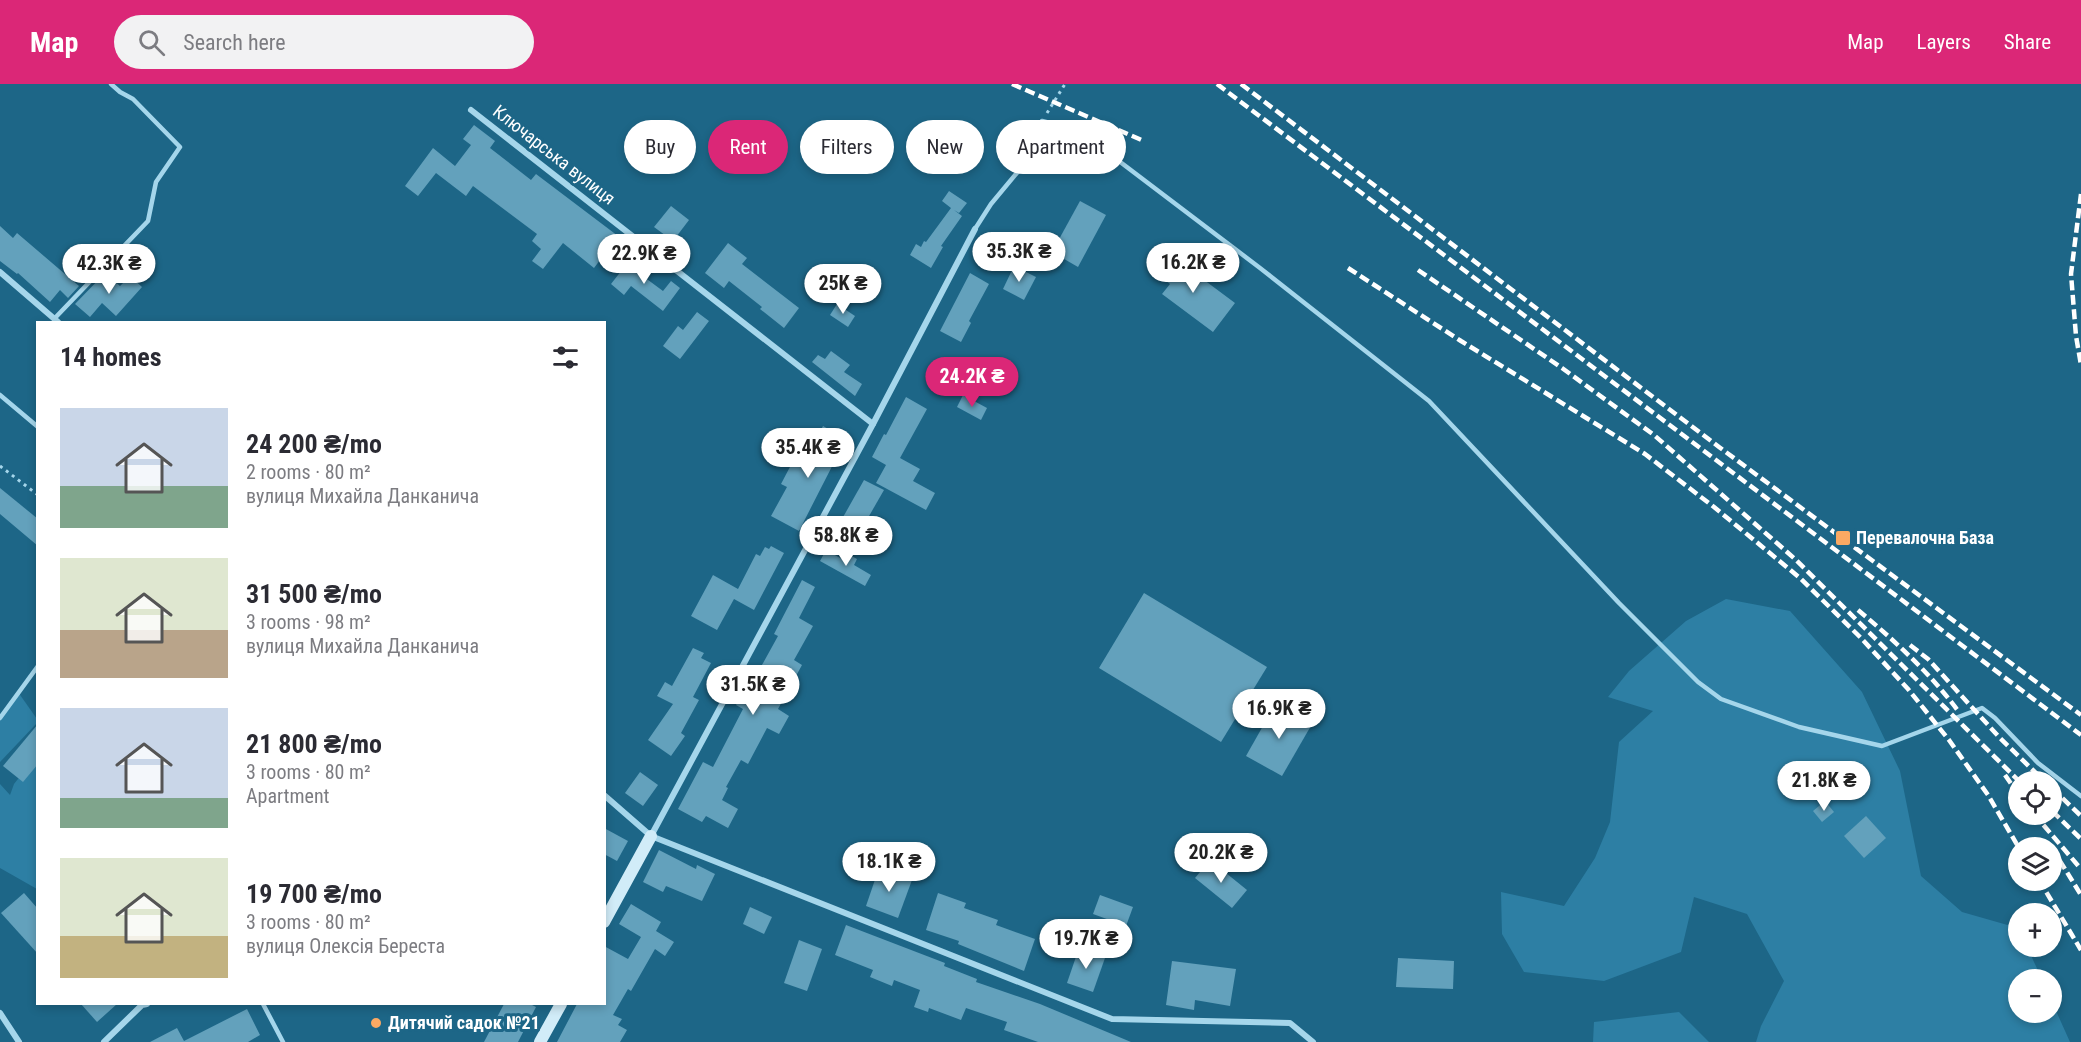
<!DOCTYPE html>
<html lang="en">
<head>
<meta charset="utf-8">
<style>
	body { margin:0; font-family:"Roboto Condensed",sans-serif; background:#f2f2f3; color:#2b2b33; height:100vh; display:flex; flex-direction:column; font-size:22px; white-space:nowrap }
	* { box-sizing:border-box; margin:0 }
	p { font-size:20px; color:#7c7c81 }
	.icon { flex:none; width:33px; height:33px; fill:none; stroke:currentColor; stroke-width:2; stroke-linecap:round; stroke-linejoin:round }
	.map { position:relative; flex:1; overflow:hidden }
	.side { position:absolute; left:36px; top:237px; width:570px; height:684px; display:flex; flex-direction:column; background:#fff; border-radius:0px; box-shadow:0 3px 9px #0003 }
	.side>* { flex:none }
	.banner { position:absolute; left:624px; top:36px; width:570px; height:54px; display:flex; gap:12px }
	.controls { position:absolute; left:2008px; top:687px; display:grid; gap:12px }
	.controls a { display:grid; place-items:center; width:54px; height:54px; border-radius:50%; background:#fff; box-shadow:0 3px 9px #0003; font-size:30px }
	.price { position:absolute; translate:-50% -51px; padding:0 14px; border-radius:21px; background:#fff; color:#222; font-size:20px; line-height:39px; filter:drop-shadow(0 2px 3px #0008) }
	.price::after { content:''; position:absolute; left:50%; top:36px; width:18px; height:14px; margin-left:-9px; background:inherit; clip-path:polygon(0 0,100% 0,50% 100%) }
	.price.selected { background:#db2777; color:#fff }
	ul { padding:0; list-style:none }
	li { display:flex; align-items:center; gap:18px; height:150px; padding:0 24px }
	li span { display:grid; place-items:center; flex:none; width:168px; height:120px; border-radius:0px; color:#555 }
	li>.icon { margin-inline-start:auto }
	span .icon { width:72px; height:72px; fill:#fffc; stroke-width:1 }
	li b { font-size:26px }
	h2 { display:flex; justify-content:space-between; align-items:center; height:72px; padding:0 24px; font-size:26px }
	.pill { padding:0 21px; border-radius:27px; background:#fff; box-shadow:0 3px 9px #0003; font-size:21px; line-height:54px }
	.pill.selected { background:#db2777; color:#fff }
	header { display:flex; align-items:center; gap:36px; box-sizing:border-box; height:84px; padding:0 30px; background:#db2777; color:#fff }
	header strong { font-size:28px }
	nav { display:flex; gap:33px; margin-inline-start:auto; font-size:21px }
	.search { width:420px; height:54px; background:#f2f2f3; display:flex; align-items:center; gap:15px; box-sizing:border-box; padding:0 21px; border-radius:33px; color:#7c7c81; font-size:22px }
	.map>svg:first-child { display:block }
	.green { fill:#2d7fa4 }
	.building { fill:#63a1bc }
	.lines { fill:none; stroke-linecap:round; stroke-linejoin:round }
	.path { stroke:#a5d6eb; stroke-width:3; stroke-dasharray:3 4.5; stroke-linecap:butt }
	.lane { stroke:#a5d6eb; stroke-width:4.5 }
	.street { stroke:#a5d6eb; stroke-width:6 }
	.secondary { stroke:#d1ecf8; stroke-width:12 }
	.rail { stroke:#fff; stroke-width:4.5; stroke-dasharray:10 4.5; stroke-linecap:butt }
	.poi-dot { fill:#fba963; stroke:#1d6687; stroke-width:2 }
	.labels { text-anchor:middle; stroke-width:6; stroke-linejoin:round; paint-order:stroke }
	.street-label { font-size:18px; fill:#fff; stroke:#1d6687 }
	.poi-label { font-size:18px; font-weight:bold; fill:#fff; stroke:#1d6687; text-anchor:start }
</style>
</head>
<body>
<header>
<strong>Map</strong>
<div class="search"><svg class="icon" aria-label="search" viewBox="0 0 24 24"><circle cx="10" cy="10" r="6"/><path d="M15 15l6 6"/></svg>Search here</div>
<nav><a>Map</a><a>Layers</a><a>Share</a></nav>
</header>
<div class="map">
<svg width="2081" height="958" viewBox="0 0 2081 958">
	<rect width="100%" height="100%" fill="#1d6687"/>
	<g class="green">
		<polygon points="1726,515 1790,527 1862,608 1900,687 1921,792 1962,828 2018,844 2019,862 2027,863 2042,895 2019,896 2019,928 2052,928 2052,918 2070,958 1756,958 1761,942 1784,897 1747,830 1694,813 1681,868 1604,897 1524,888 1502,850 1501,808 1564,822 1595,774 1610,738 1619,658 1653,627 1608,613 1629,587 1686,537"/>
		<polygon points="18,608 37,635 37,639 0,678 0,634"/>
		<polygon points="37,671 37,805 0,784 0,700 10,711 14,700"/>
		<polygon points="1679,928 1709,958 1593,958 1594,938"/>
	</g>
	<g class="building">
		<polygon points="474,41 495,57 490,64 531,96 536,90 618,152 594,184 563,159 543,185 532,177 541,165 532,157 537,150 473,102 466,112 436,89 418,112 405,102 433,64 455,82 471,61 463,55"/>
		<polygon points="949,107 967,119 959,129 954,126 962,132 941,162 943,163 931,184 910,171 916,160 921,163 924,157 926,158 951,124 942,117"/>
		<polygon points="1080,117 1106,131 1078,183 1052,168"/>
		<polygon points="671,122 689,136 673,157 654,143"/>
		<polygon points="0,142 13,154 17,149 79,202 68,214 60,206 50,218 18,189 17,190 0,177"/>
		<polygon points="728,159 747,174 742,180 799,224 784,244 760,225 762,223 729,197 724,204 705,189"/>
		<polygon points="1160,170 1180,186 1184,181 1235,219 1213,248 1162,210 1170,200 1149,184"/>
		<polygon points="632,173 646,183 640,190 663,207 671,197 680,204 663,227 631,202 624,211 611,200"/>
		<polygon points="1014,182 1036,193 1024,216 1003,205"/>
		<polygon points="105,189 120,202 130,192 142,203 116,232 102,219 90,233 75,220"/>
		<polygon points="970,189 989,200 969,237 971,239 961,258 940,247"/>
		<polygon points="837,220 855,232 848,243 830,231"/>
		<polygon points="697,228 709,237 680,275 663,262 678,242 683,246"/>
		<polygon points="831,267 850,281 844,288 862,300 855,312 812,278 818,271 825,275"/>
		<polygon points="963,311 987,324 981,336 957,323"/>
		<polygon points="906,313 927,325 900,374 920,385 913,397 935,409 926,426 876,399 886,381 872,373 884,350 886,351"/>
		<polygon points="823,342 846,355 799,447 771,432 787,403 781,400 792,379 801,383"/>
		<polygon points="864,396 884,406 857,453 838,442"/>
		<polygon points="0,404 38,435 38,462 0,430"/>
		<polygon points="771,462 784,469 754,526 734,515 717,546 691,532 713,491 738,505 756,470 760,472 765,463 769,465"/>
		<polygon points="826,466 842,475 846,469 857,475 854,481 871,491 865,502 820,477"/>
		<polygon points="802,496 815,503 799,534 813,542 794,576 802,581 778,625 789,632 779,650 767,644 748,680 741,676 726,703 728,704 722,716 738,725 728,744 706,732 702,738 678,725 703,678 713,683 743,625 736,621 749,598 752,599 778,552 774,550"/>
		<polygon points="1144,509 1267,583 1221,658 1099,584"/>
		<polygon points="693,564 704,569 701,574 711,579 693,613 699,616 681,649 685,652 671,672 648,656 673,620 657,612 665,598 672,602"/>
		<polygon points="1276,619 1312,640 1282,692 1246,672"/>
		<polygon points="38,640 38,680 23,698 3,682"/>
		<polygon points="640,688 658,701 643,722 625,709"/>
		<polygon points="1825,717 1834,728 1822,738 1813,727"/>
		<polygon points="1866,732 1886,754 1864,774 1844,752"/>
		<polygon points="604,744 628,757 617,777 604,770"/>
		<polygon points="659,766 696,785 697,781 715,790 702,817 666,802 663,808 643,798"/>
		<polygon points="1210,776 1247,806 1232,824 1195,794"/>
		<polygon points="879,784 912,796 898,834 866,822"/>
		<polygon points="24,809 38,825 38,870 1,829"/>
		<polygon points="938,809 966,819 964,824 998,836 996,841 1035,855 1024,887 958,860 959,857 926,846"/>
		<polygon points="1100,811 1133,823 1126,842 1093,830"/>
		<polygon points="631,820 661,838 656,847 674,858 665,872 655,865 631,907 628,905 613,931 622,935 618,941 627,946 620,958 557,958 577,920 604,920 604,862 628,875 641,853 619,840"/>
		<polygon points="750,823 772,833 764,850 743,840"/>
		<polygon points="846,841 945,879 944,882 977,895 976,898 1040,920 1131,958 1038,958 1004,946 1007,938 966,924 961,936 929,924 928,928 914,923 920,906 894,896 892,902 870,893 873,886 835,871"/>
		<polygon points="799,856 822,865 807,907 784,899"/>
		<polygon points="1079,864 1105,874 1093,908 1067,899"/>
		<polygon points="1398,874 1454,877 1453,905 1396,903"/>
		<polygon points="1172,877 1236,885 1230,922 1195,916 1194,926 1166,921"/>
		<polygon points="81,920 117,920 97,938"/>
		<polygon points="504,920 530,920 536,923 518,958 484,958"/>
		<polygon points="247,925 260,951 248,958 150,958 177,944 184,957"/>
	</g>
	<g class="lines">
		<g class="path">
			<polyline points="1047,29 1065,0"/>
			<polyline points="0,382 38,411"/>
		</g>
		<g class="lane">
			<polyline points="975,145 991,120 1021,84 1042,37 1078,46 1260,184 1429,317 1619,519 1698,598 1721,615 1799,643 1882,662 1982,624 1995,634 2038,679 2081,712"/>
			<polyline points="54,235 148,137 156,98 180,63 133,15 120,8 111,0"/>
			<polyline points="0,311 38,343"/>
			<polyline points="0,634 38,582"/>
			<polyline points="263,920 283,958"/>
		</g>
		<g class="street">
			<polyline points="471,26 873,340"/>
			<polyline points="0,188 58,238"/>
			<polyline points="604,711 651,752 1112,935 1290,939 1313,958"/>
			<polyline points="651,752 873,340 975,145"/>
			<polyline points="0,929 19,958"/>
			<polyline points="104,958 142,921 147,920"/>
		</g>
		<g class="secondary">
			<polyline points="604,838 651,752"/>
			<polyline points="540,958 561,920"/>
		</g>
		<g class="rail">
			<polyline points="1012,0 1144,57"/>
			<polyline points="1217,0 2081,651"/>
			<polyline points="1241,0 1719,363 2081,631"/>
			<polyline points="2081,110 2071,190 2076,252 2081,281"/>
			<polyline points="1348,184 1461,257 1645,370 1714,423 1800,494 1861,554 1908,605 1949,656 1988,711 2019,764"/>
			<polyline points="1418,186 1562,284 1654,351 1795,475 2020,698"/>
			<path d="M1858,526C1895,557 1930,589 1959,628"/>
			<polyline points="1910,561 1928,575 1999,653 2045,698"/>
			<polyline points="2005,691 2019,711"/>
			<polyline points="2052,704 2081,732"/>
			<polyline points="2052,727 2081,755"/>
			<polyline points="2034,730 2081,785"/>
			<polyline points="2052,764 2081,811"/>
			<polyline points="2039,796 2081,866"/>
		</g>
	</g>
	<g class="poi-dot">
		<rect x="1835" y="446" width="16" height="16" rx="3"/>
		<circle cx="376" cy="939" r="6"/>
	</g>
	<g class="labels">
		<g class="street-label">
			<text transform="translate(554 71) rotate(38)" y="6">Ключарська вулиця</text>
		</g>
		<g class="poi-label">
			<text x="1856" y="460">Перевалочна База</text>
			<text x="388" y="945">Дитячий садок №21</text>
		</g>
	</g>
</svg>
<div class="controls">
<a><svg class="icon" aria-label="locate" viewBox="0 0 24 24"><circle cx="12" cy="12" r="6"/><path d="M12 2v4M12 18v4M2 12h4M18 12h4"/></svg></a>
<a><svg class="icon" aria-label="layers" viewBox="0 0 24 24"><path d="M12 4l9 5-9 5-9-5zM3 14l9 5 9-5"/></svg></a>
<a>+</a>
<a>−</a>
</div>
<b class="price" style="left:1019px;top:199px">35.3K ₴</b>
<b class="price" style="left:644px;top:201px">22.9K ₴</b>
<b class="price" style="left:1193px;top:210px">16.2K ₴</b>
<b class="price" style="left:109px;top:211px">42.3K ₴</b>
<b class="price" style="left:843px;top:231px">25K ₴</b>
<b class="price selected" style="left:972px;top:324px">24.2K ₴</b>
<b class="price" style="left:808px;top:395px">35.4K ₴</b>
<b class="price" style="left:846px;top:483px">58.8K ₴</b>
<b class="price" style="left:753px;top:632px">31.5K ₴</b>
<b class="price" style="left:1279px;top:656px">16.9K ₴</b>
<b class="price" style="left:1824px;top:728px">21.8K ₴</b>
<b class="price" style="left:1221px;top:800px">20.2K ₴</b>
<b class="price" style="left:889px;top:809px">18.1K ₴</b>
<b class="price" style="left:1086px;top:886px">19.7K ₴</b>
<div class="banner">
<a class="pill">Buy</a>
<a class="pill selected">Rent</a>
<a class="pill">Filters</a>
<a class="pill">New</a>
<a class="pill">Apartment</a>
</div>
<section class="side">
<h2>14 homes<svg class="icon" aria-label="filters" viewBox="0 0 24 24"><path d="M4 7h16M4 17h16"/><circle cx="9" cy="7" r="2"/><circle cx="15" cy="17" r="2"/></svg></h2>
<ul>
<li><span style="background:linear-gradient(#c9d6e8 65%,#7fa58c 0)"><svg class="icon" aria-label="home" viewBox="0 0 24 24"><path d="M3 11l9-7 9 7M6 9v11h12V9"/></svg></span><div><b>24 200 ₴/mo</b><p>2 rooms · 80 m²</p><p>вулиця Михайла Данканича</p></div></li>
<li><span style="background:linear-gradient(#dfe7d0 60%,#b9a48a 0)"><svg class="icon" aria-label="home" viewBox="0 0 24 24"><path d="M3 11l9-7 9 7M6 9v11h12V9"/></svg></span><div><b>31 500 ₴/mo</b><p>3 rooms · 98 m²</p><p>вулиця Михайла Данканича</p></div></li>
<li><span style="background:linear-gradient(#c9d6e8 75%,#7fa58c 0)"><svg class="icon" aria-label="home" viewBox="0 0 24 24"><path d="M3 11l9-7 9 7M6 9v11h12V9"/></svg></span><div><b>21 800 ₴/mo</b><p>3 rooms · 80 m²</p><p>Apartment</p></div></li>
<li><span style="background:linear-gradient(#dfe7d0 65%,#c2b280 0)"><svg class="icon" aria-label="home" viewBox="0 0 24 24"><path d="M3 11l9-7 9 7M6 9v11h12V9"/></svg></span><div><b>19 700 ₴/mo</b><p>3 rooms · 80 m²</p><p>вулиця Олексія Береста</p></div></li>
</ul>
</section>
</div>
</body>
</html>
